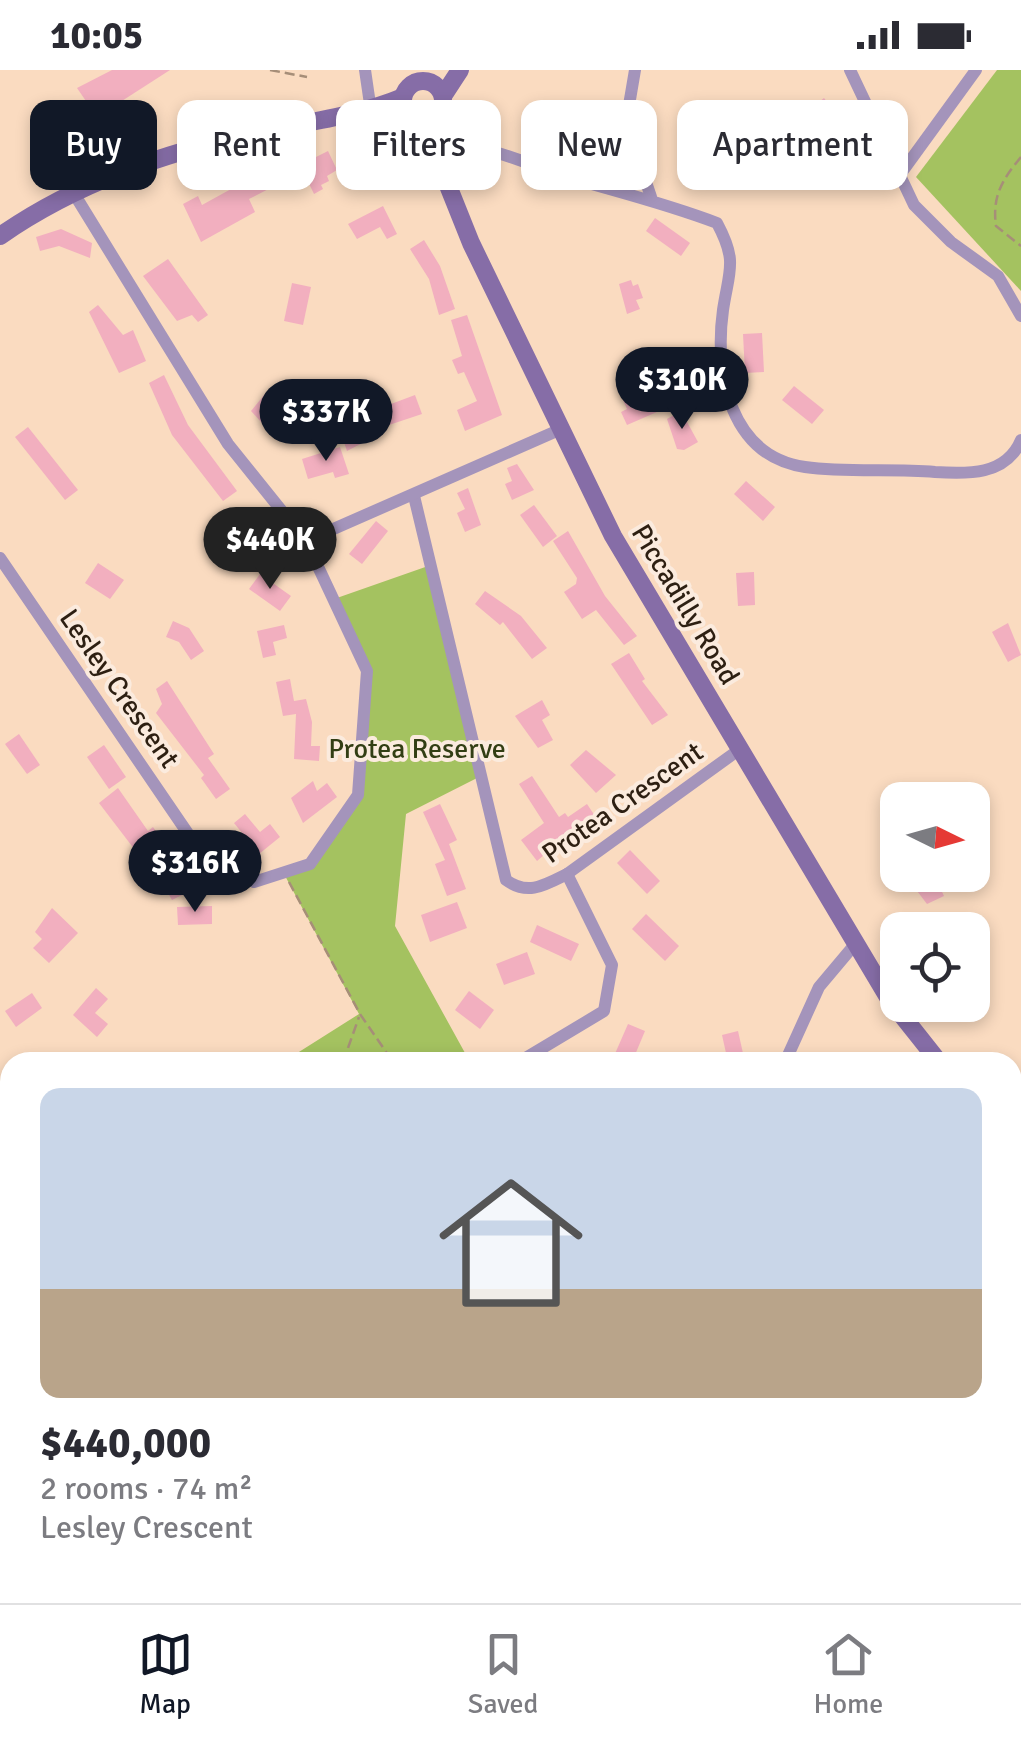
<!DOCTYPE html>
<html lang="en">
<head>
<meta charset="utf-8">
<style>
	body { margin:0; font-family:Signika,sans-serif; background:#f2f2f3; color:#2b2b33; height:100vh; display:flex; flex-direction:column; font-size:38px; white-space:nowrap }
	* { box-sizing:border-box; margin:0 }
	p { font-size:32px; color:#7c7c81 }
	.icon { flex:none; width:55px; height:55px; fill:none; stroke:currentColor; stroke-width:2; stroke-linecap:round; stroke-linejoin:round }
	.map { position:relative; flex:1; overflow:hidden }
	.sheet { position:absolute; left:0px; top:982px; width:1022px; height:552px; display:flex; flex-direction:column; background:#fff; border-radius:30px 30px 0 0; box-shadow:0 5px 15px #0003 }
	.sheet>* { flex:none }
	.top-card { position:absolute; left:30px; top:30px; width:962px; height:90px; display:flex; gap:20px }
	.needle { width:65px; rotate:95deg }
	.fabs { position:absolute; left:880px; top:712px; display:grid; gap:20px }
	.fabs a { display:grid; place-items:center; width:110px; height:110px; border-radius:20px; background:#fff; box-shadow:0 5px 15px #0003; font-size:50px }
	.price { position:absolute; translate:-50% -85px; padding:0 22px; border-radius:35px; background:#111827; color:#fff; font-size:32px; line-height:65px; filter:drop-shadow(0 2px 5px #0008) }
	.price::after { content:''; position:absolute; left:50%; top:60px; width:30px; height:22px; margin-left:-15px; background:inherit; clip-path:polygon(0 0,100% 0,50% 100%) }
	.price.active { background:#222; color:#fff }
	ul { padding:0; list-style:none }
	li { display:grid; align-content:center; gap:20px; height:530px; padding:0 40px }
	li+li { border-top:2px solid #e1e1e2 }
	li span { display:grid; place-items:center; height:310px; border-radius:20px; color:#555 }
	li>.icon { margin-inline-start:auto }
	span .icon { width:180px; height:180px; fill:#fffc; stroke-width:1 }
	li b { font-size:42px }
	.tag { padding:0 35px; border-radius:20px; background:#fff; box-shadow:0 5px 15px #0003; font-size:35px; line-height:90px }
	.tag.active { background:#111827; color:#fff }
	.status { display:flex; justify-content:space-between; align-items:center; height:70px; padding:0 50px; background:#fff; direction:ltr }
	.status svg { height:28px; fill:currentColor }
	.tab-bar { display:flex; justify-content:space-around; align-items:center; height:140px; border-top:2px solid #e1e1e2; background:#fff; font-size:28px; color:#7c7c81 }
	.tab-bar a { display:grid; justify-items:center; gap:5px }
	.tab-bar .active { color:#111827 }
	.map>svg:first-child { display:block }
	.green { fill:#a4c260 }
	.building { fill:#f2afbf }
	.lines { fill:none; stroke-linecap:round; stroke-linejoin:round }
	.path { stroke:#a68e78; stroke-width:2.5; stroke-dasharray:10 5; stroke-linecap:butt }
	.street { stroke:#a494bb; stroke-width:12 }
	.secondary { stroke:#866da7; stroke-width:18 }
	.labels { text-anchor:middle; stroke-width:8; stroke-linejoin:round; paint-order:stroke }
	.street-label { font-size:28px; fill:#2d1f12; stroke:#fbebde }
	.park-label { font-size:28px; fill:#323e14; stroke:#fbebde }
</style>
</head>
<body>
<div class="status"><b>10:05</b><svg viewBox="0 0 49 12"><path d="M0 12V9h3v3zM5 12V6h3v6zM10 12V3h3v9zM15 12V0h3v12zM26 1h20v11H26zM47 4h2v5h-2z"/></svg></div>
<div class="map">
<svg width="1021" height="1533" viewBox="0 0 1021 1533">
	<rect width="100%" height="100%" fill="#fadbc0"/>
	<g class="green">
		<polygon points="997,0 1021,0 1021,221 916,107"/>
		<polygon points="431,495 481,706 406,744 395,856 470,992 294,992 291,987 359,944 283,802 310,793 358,725 367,601 334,529"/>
	</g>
	<g class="building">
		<polygon points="112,0 170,0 97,47 77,18"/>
		<polygon points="824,28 863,78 848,89 843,83 839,86 816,51 820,48 812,38"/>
		<polygon points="342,72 366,78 379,72 384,85 359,95 338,91"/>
		<polygon points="328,81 337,100 327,106 329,111 321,115 323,119 314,124 300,95"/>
		<polygon points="280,92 288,109 249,129 255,142 201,172 183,134 198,126 202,135"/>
		<polygon points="383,136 397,164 387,169 380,157 357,169 348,154"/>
		<polygon points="655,148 690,173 681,186 646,161"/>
		<polygon points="61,159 92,173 90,188 59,176 40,181 36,167"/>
		<polygon points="424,170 440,196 455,239 439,245 429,209 410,179"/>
		<polygon points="168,189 208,245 198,252 192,245 177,251 143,206"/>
		<polygon points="631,210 633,216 638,214 643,228 636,230 640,239 627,244 619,214"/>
		<polygon points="292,213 311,217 303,255 284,251"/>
		<polygon points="98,235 123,265 133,260 146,291 119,303 89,242"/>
		<polygon points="467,245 502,345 465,361 457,340 477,331 464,302 458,304 452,290 462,286 451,250"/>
		<polygon points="762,263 764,302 745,303 743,264"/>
		<polygon points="164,305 188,355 237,421 223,431 172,365 149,313"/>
		<polygon points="642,308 657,342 627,355 621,342 627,339 623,330 630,327 625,315"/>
		<polygon points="794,316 824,340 812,354 782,330"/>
		<polygon points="265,324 287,352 272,364 251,341"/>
		<polygon points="415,325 422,344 389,355 383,337"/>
		<polygon points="681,341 698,372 684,380 677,379 667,349"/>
		<polygon points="352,347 369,352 374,367 347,381 337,352"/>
		<polygon points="28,357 78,420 65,430 15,367"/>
		<polygon points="340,377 349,404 335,408 333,402 308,409 302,389"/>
		<polygon points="517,394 534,420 512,430 505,414 512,411 507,398"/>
		<polygon points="746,411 775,437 763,451 734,424"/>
		<polygon points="468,418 481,455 465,462 457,443 465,439 457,423"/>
		<polygon points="534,435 557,466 543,477 520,445"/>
		<polygon points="376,451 388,461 362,494 349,484"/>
		<polygon points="257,452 279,482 266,492 244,461"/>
		<polygon points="568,461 605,526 637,566 624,575 596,540 582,549 564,522 576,514 577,508 553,471"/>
		<polygon points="98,493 124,510 110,529 85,513"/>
		<polygon points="754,502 755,535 738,536 736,503"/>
		<polygon points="260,504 291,526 280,541 249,519"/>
		<polygon points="485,521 521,546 547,578 532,589 503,552 500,555 475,534"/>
		<polygon points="173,551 189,558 204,581 191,590 179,572 166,567"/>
		<polygon points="1008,553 1021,585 1008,592 992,562"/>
		<polygon points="284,555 287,568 273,572 276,585 263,588 257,561"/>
		<polygon points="629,583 645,609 642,611 668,645 652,655 611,594"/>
		<polygon points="290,609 294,631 306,629 312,652 311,676 320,676 319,691 294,689 296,644 283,646 276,612"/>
		<polygon points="167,611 214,684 208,688 230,719 216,729 201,708 204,705 156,643 162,634 156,619"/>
		<polygon points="542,630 550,645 542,650 553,670 538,678 515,646"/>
		<polygon points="19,664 40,695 27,704 5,674"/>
		<polygon points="104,675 126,707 109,719 87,687"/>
		<polygon points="586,680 616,705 596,723 570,695"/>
		<polygon points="532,706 559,747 565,743 568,747 587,734 597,749 585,757 582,752 537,791 521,770 544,753 519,714"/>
		<polygon points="313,711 317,721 327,713 337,727 303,753 291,728"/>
		<polygon points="118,718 148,761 153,757 169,779 163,783 174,799 184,793 193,807 180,814 186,823 172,830 159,808 164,805 145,778 138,784 99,733"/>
		<polygon points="440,734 457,770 449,774 466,819 447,826 435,794 445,790 423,742"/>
		<polygon points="245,744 260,762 270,754 280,767 259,784 234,753"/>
		<polygon points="630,780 660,811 647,824 617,793"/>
		<polygon points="916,805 934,805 944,826 927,834 911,813 919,810"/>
		<polygon points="457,832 467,858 430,872 421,845"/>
		<polygon points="212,836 212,854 178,855 177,837"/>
		<polygon points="52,838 78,863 49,893 33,878 42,869 35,862"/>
		<polygon points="646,844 679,876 665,891 632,859"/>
		<polygon points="537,855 579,874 571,891 530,872"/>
		<polygon points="527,882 535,904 504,915 496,894"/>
		<polygon points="96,918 108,929 95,943 108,954 97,967 73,945"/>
		<polygon points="469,921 494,940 480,959 455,940"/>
		<polygon points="32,923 42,938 16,957 5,941"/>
		<polygon points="628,954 645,961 632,992 614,986"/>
		<polygon points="738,961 745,992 728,992 722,965"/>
	</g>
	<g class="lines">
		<g class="path">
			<polyline points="270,0 307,7"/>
			<path d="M1021,87C1002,110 992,126 996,156L1021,176"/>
			<polyline points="116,88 125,70"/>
			<polyline points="289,812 360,944 393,992"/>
			<polyline points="343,992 359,947"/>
		</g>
		<g class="street">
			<polyline points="365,0 371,41"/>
			<polyline points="635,0 626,53 651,127"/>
			<polyline points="850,0 914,135 951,172 998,206 1021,246"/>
			<path d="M433,78C478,68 519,92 561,105C614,121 665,133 717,153C738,192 729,200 723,240C714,304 730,386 805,397C848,403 892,398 935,402C967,404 1006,406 1021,370"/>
			<polyline points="899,106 976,0"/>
			<path d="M414,426L506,810C528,826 545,815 567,804L740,679"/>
			<polyline points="306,471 559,360"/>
			<polyline points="0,488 206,790 254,812 310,794 358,725 367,601 306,471 228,374 73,122"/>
			<polyline points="519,992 604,941 612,895 567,804"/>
			<polyline points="785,992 819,917 856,873"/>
			<polyline points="0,1272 10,1266"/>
			<polyline points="0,1383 10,1398"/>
			<polyline points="97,1525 103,1533"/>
		</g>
		<g class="secondary">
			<circle cx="423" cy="31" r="20"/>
			<polyline points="443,26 460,0"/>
			<polyline points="415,51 433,78 471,173 613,466 889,929 939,992"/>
			<path d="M0,166C76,113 164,83 254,63C304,52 355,47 403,27"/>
			<polyline points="1012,1080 1021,1090"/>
		</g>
	</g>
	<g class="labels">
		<g class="street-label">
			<text transform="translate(686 534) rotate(59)" y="10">Piccadilly Road</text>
			<text transform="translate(120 618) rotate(55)" y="10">Lesley Crescent</text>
			<text transform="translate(622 732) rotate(-35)" y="10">Protea Crescent</text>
		</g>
		<g class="park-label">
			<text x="417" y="688">Protea Reserve</text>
		</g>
	</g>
</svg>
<div class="fabs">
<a><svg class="needle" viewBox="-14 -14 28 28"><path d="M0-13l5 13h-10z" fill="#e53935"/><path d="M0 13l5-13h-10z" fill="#7c7c81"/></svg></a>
<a><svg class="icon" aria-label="locate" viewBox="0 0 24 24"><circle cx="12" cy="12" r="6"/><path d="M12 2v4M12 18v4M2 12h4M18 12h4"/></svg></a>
</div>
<b class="price" style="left:682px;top:362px">$310K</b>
<b class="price" style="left:326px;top:394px">$337K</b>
<b class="price active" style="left:270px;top:522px">$440K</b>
<b class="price" style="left:195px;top:845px">$316K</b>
<div class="top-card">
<a class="tag active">Buy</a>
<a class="tag">Rent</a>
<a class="tag">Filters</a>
<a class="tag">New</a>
<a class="tag">Apartment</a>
</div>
<section class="sheet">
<ul>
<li><span style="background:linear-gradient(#c9d6e8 65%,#b9a48a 0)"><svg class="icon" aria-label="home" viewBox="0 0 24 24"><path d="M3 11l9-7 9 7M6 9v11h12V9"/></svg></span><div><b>$440,000</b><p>2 rooms · 74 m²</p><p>Lesley Crescent</p></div></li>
</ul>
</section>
</div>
<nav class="tab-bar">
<a class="active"><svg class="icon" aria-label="map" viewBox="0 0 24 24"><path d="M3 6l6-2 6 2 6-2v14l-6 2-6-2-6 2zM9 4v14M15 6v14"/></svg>Map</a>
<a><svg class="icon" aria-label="saved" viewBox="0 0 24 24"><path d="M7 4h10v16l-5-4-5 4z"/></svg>Saved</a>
<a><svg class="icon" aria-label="home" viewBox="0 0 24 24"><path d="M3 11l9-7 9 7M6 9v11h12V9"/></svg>Home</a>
</nav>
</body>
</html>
